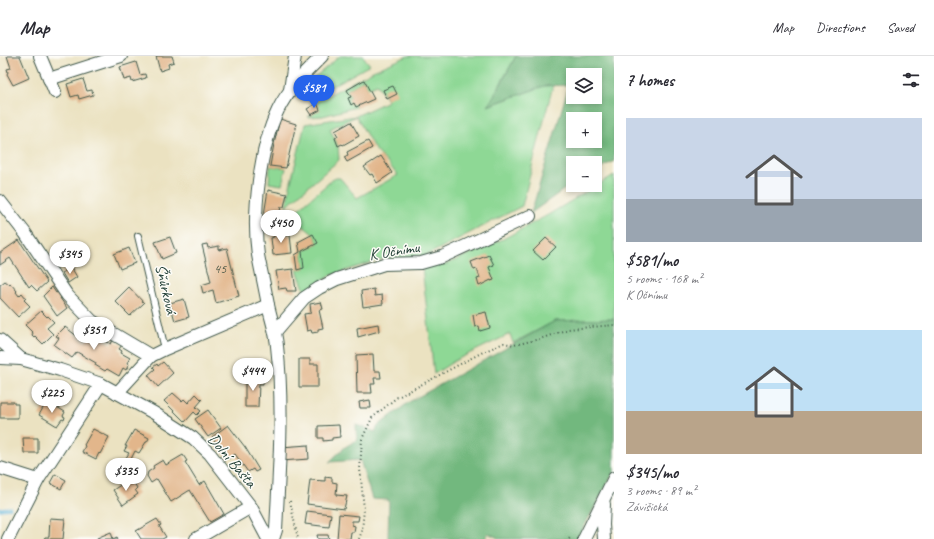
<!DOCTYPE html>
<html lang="en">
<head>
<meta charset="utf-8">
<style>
	body { margin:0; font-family:Caveat,sans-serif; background:#f7f7f7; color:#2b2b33; height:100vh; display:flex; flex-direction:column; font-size:15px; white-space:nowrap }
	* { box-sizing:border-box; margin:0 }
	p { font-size:13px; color:#7c7c81 }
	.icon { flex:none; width:22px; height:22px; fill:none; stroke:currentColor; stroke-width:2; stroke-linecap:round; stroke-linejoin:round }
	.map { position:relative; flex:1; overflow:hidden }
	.drawer { display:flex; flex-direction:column; background:#fff; width:320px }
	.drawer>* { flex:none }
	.tools { position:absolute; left:566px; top:12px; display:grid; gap:8px }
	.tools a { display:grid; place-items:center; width:36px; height:36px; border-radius:0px; background:#fff; box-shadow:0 2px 6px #0003; font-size:20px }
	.price { position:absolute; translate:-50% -34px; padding:0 9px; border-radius:14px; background:#fff; color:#222; font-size:13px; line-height:26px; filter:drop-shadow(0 1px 2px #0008) }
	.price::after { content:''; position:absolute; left:50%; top:24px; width:12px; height:9px; margin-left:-6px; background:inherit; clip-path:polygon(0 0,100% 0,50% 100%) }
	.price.on { background:#2563eb; color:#fff }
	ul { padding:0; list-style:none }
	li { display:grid; align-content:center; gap:8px; height:212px; padding:0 12px }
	li span { display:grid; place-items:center; height:124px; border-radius:0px; color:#555 }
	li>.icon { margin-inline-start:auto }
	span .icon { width:72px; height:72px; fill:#fffc; stroke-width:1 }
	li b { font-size:17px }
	h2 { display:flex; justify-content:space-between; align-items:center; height:48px; padding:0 12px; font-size:17px }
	header { display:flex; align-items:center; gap:24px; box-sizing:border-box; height:56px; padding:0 20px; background:#fff; border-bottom:1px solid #e1e1e2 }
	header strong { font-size:19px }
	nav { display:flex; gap:22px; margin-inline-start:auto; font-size:14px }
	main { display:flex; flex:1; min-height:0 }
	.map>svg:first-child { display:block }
	.green { fill:#8ed895; stroke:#568a64 }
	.forest { fill:#72b87e; stroke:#487a59; fill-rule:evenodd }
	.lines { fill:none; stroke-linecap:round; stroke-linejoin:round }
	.stream { stroke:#58afd5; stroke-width:3.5 }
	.building { fill:#e2b68b }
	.lane-casing { stroke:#3e5649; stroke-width:8 }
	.street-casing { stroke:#3e5649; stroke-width:14 }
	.path { stroke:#3e5649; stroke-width:2; stroke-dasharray:1 3; stroke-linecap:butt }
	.lane { stroke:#fff; stroke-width:6 }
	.street { stroke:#fff; stroke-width:12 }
	.labels { text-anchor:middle; stroke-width:3; stroke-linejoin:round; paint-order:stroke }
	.number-label { font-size:14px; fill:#505b4a }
	.street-label { font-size:16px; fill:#1f3d34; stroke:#fdfcf7 }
</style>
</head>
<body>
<header>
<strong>Map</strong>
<nav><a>Map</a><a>Directions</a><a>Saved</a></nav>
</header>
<main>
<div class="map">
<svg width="614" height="483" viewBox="0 0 614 483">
	<rect width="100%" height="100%" fill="#fdfcf7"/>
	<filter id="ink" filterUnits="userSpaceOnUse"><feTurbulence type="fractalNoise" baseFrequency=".025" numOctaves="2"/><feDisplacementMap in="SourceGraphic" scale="8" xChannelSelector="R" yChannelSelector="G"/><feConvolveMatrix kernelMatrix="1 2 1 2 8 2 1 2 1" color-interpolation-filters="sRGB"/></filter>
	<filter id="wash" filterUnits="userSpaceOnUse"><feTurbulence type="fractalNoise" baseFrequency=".012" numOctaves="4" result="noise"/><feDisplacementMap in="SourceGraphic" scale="16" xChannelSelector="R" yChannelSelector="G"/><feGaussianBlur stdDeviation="0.9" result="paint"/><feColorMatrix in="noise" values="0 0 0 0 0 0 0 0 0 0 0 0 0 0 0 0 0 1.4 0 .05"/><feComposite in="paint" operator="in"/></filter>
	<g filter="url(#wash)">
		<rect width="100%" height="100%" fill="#ebe2c1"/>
		<g class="green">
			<polygon points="340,0 363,0 370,9 309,43 304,44 297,36"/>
			<polygon points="408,0 516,0 488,50 544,30 553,29 522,150 427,199 379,204 332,219 305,235 297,214 304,212 302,195 318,187 313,178 292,161 288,162 332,124 336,122 340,122 357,142 398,119 374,92 356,60 330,73 338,90 339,104 286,150 290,130 305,68 356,60 388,45 377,28 368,32 364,24 347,34 351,41 348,42 351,48 354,47 356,51 323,60 307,61 320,54 316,46 373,15"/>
			<polygon points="270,110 286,112 282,129 269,127"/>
			<polygon points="614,119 614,263 555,265 513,287 510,278 456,304 434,318 422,211 447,208 503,183 548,159"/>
		</g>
		<g class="forest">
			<path d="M516,0H614V105L595,115V107H573V127L531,157L569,29L544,30L487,50L495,39ZM573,19H595V41H573ZM573,63H595V85H573Z"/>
			<polygon points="614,263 614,416 577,483 500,483 488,477 485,483 388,483 389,444 372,443 360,404 329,406 345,391 357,384 356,369 366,372 375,376 378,370 409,346 555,265"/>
		</g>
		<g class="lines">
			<polyline class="stream" points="0,453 10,452"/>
		</g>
		<g id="blocks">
			<g class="building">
				<polygon points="7,0 20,0 29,22 13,29 7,18 8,16 7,13 11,12"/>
				<polygon points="156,0 172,0 174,6 168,8 169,12 160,15"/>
				<polygon points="136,6 140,19 145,18 146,22 132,26 131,22 124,24 120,11"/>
				<polygon points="83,23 87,35 92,34 93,39 79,43 78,39 71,41 67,28"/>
				<polygon points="364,24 374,43 356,51 354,47 351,49 348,42 351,41 347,34"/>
				<polygon points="393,30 397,38 387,43 383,34"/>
				<polygon points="317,47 320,54 311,59 307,53"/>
				<polygon points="280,63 296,68 286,112 270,110 274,88"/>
				<polygon points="351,66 359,80 343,89 342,88 338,90 335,82 338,80 335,75"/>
				<polygon points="368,85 372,92 347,106 344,101 348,99 347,96"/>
				<polygon points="381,100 392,117 377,127 372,118 370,119 364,111"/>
				<polygon points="268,134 287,138 284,151 281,151 279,159 275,161 264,159"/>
				<polygon points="282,176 281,180 290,179 292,197 273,199 271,182 274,181 273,177"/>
				<polygon points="313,178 318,187 302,195 304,212 297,214 295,199 300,196 298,186"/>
				<polygon points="170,181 176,197 162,203 155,186"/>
				<polygon points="546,182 556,191 543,204 533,195"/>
				<polygon points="19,184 47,226 37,235 31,229 29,231 10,202 0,209 0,197"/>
				<polygon points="207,188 208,192 219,190 219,194 227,192 239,240 216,247 213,234 203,237 201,229 211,226 202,189"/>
				<polygon points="129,192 135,207 120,213 114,198"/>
				<polygon points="489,199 494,209 489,211 494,224 491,225 491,224 479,230 477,223 480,222 477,213 474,214 471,206"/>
				<polygon points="71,211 77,221 68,227 62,217"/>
				<polygon points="293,213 296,235 287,235 286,232 279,233 276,215"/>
				<polygon points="5,225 9,228 10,227 17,235 16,236 19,240 22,237 26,242 24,244 30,250 18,261 0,242 0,229"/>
				<polygon points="52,231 56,237 58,236 62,241 60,242 67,252 57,260 43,240"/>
				<polygon points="129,231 144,247 130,260 115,245"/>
				<polygon points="374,233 375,240 382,239 383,248 363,251 361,235"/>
				<polygon points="184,243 189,261 175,265 170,247"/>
				<polygon points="321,246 323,253 319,254 323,272 318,273 318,276 312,277 311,274 307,275 304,258 311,257 310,248"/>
				<polygon points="41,255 47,261 48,260 54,266 47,272 53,278 43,288 35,280 34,281 32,279 33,277 25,269"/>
				<polygon points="486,256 490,272 480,275 479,270 475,271 473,259"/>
				<polygon points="378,268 379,275 358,281 357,272"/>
				<polygon points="65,271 85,286 92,277 111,288 113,284 122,289 119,293 122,295 121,297 130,302 127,307 129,308 126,314 123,312 119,320 107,313 105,315 95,309 96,307 77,296 72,302 54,289 59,282 56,280"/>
				<polygon points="373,298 374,315 380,315 381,322 374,322 375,328 371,328 372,337 357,337 356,299"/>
				<polygon points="299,303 310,303 310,308 318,308 318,331 299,331"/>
				<polygon points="163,306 173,317 158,331 148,319 155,313 153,311 157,308 158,310"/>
				<polygon points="252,320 263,320 263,328 259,328 258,351 245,351 245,327 252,327"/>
				<polygon points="173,337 182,345 184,343 188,347 196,338 202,344 196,351 201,355 197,359 194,356 185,366 164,345"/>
				<polygon points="370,344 371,352 360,352 359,346"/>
				<polygon points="47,345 65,356 63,360 65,361 64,364 62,363 57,370 39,359"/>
				<polygon points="0,346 14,346 14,348 18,348 18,362 0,362"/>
				<polygon points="208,354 221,372 208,381 195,363"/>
				<polygon points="228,369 245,391 259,414 255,416 253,413 248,416 235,398 228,403 221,394 212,381"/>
				<polygon points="339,369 340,381 332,382 332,384 323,385 323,382 318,382 318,370"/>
				<polygon points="93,373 109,381 100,398 99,397 96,403 82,396 85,390 84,389"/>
				<polygon points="134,374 149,382 147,386 146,386 139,397 135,395 129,407 124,405 129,397 124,395 127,390 125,390"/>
				<polygon points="23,382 38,382 38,397 24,397"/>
				<polygon points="308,389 309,403 281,405 281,391"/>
				<polygon points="183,399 187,405 185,406 199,429 205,425 224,458 210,466 190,434 171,446 157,423 151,427 147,420 148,416 154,412 153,410 163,404 166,409"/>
				<polygon points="55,418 66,424 61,433 50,427"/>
				<polygon points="325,421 332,422 332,426 337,427 336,439 347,440 344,453 307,448 310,424 325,425"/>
				<polygon points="128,424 131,429 134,427 137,432 135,434 138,438 123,449 113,434"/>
				<polygon points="307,455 331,458 329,471 305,468"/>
				<polygon points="339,458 359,460 358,465 352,465 352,469 355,470 354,476 351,476 350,483 337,483"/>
				<polygon points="50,462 65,463 63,483 44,483 45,481 49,481"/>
				<polygon points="157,463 161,469 159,470 166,481 162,483 141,483 136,475"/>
				<polygon points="111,476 113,483 117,481 118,483 97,483 97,482"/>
				<polygon points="317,479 328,479 329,483 318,483"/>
			</g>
		</g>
	</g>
	<g filter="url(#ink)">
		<use href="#blocks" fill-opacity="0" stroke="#3e5649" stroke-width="1"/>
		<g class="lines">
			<g class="lane-casing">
				<polyline id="lane" points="138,180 165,293"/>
			</g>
			<g class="street-casing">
				<g id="street">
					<polyline points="40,0 55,36"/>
					<polyline points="49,23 121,0"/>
					<polyline points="290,34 295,0"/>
					<polyline points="0,145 25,177 67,239 92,265 151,300"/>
					<polyline points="275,276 304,242 319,232 337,223 384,208 421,207 442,201 530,160"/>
					<polyline points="0,284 21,303 60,314 101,328 154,357 193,382 210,398 251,451 268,483"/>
					<polyline points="0,302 21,303"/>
					<polyline points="117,337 151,300 165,293 268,249"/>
					<polyline points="0,412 38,424"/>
					<polyline points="8,483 38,424 101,328"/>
					<polyline points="196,483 251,451"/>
					<path d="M273,483L276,474C279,413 284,351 277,290C276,276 271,263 268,249C265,232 261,215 258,199C252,157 260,91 278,54C288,33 306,16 322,0"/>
					<polyline points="584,483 614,422"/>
					<polyline points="604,483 603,469 604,448"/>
				</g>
			</g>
			<g class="path">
				<polyline points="290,445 298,483"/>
				<polyline points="359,483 362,475 364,453 360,413 362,383 372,362 396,342 483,296 504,287 514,289 540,283 568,273 614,269"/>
				<polyline points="569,483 570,482"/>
			</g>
			<use href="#lane" class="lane"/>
			<use href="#street" class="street"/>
		</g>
	</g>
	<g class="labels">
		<g class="number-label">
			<text x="220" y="217">45</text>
		</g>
		<g class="street-label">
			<text transform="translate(394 194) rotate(-9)" y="6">K Očnímu</text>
			<text transform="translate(167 233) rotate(77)" y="6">Šňůrková</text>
			<text transform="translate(233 404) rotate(50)" y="6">Dolní Bašta</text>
		</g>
	</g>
</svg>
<div class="tools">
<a><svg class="icon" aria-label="layers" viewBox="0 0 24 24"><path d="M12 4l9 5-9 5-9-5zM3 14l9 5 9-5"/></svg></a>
<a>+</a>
<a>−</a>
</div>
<b class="price on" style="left:314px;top:53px">$581</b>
<b class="price" style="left:281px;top:188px">$450</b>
<b class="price" style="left:70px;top:219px">$345</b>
<b class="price" style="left:94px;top:295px">$351</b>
<b class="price" style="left:253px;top:336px">$444</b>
<b class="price" style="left:52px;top:358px">$225</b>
<b class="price" style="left:126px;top:436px">$335</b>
</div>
<section class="drawer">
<h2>7 homes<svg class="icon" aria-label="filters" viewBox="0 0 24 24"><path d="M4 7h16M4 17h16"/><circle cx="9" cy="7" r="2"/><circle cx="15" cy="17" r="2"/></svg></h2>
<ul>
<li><span style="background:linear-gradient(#c9d6e8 65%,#9aa5b1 0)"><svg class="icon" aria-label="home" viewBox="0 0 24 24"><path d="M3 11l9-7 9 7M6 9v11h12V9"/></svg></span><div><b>$581/mo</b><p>5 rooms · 168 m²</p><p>K Očnímu</p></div></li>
<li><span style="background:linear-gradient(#bfe0f5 65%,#b9a48a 0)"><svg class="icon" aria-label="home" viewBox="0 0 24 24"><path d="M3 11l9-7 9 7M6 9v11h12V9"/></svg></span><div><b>$345/mo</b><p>3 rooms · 89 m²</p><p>Závišická</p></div></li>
</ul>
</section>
</main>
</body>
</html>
